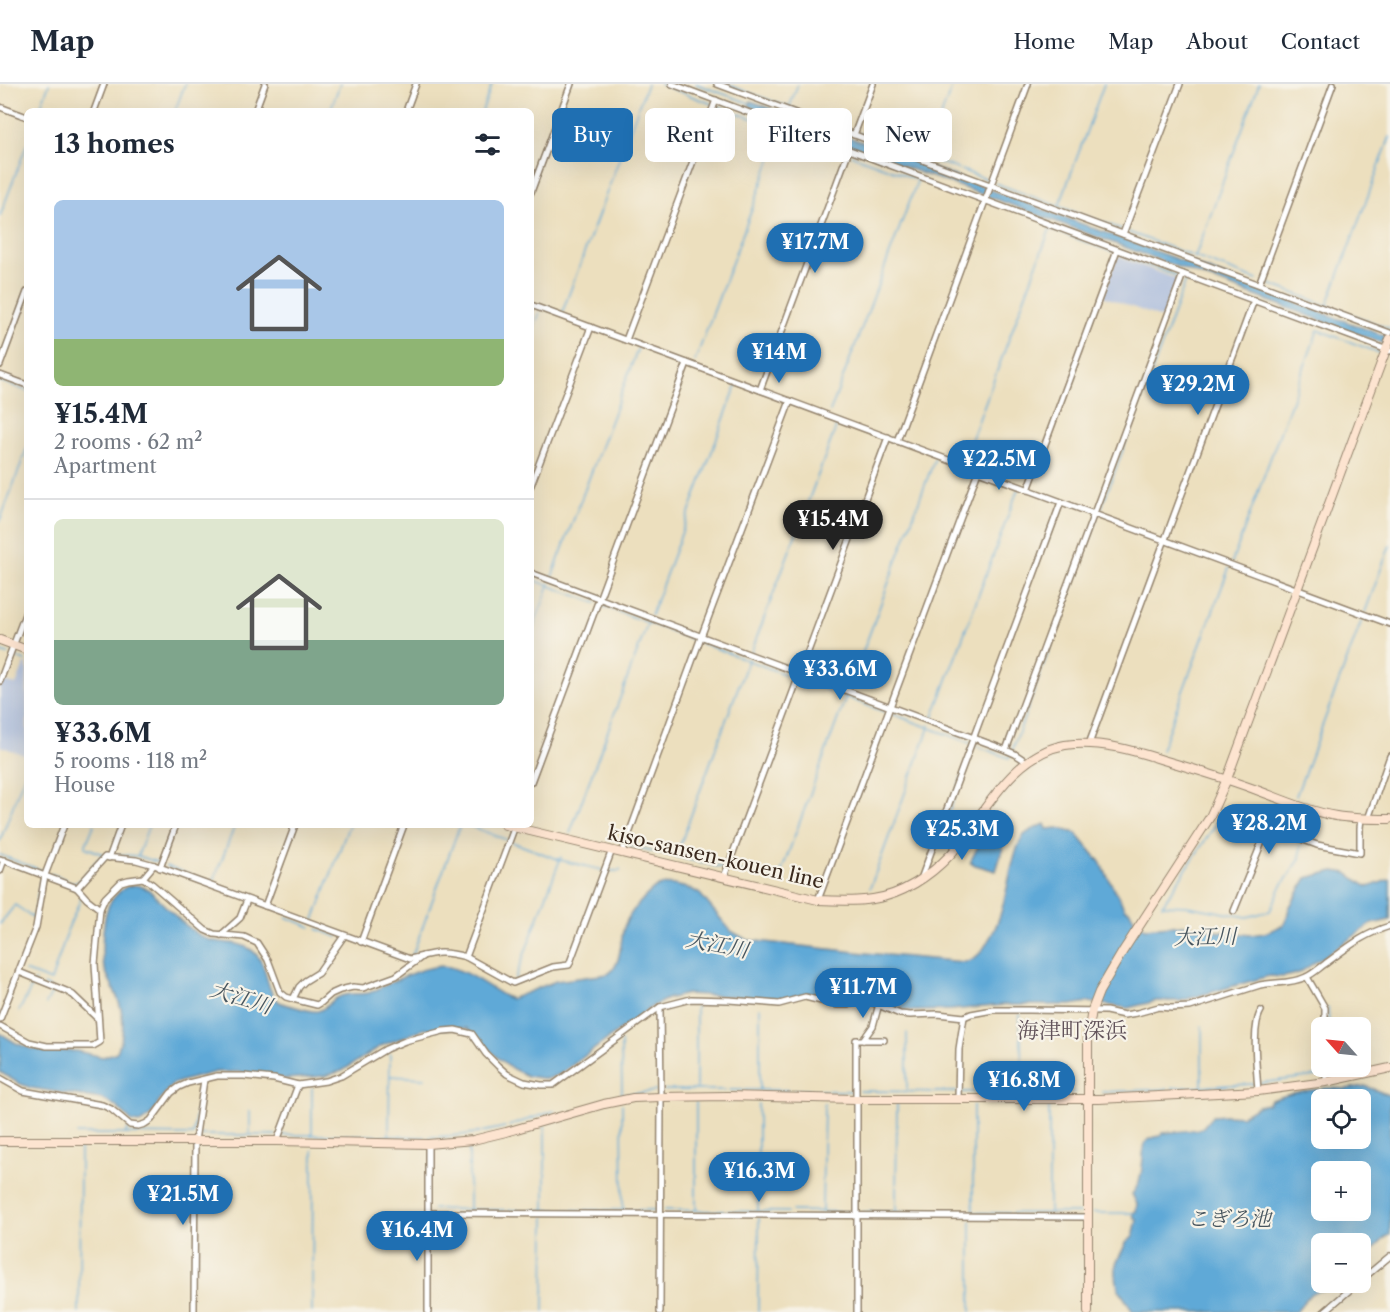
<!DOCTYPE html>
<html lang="en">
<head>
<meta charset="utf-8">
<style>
	body { margin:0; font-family:"Libre Caslon Text","Noto Serif JP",serif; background:#f2f2f3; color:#1f2937; height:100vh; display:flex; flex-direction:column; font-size:22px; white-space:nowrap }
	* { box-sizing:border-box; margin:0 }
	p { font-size:20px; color:#747a83 }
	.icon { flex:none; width:33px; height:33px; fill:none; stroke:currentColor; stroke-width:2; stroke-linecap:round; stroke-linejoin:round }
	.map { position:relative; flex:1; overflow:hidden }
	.drawer { position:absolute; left:24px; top:24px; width:510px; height:720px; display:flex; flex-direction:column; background:#fff; border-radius:9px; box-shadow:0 6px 24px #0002 }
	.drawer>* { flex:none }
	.hud { position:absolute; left:552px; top:24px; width:570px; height:54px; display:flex; gap:12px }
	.needle { width:39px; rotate:297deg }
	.fabs { position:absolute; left:1311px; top:933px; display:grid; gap:12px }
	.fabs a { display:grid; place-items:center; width:60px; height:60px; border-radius:9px; background:#fff; box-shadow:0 6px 24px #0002; font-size:30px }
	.price { position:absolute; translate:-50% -51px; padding:0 14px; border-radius:21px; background:#1f6fb2; color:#fff; font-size:20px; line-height:39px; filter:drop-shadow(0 2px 3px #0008) }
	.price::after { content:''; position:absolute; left:50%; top:36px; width:18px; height:14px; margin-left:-9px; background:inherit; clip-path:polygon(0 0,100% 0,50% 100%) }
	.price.selected { background:#222; color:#fff }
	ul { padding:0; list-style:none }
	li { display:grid; align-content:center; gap:12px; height:318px; padding:0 30px }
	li+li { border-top:2px solid #e0e1e3 }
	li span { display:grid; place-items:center; height:186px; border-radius:9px; color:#555 }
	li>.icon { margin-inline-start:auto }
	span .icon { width:108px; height:108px; fill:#fffc; stroke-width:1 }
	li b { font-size:26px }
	h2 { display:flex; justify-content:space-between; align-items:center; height:72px; padding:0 30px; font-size:26px }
	.chip { padding:0 21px; border-radius:9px; background:#fff; box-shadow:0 6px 24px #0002; font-size:21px; line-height:54px }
	.chip.selected { background:#1f6fb2; color:#fff }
	header { display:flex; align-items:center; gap:36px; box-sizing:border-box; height:84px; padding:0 30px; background:#fff; border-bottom:2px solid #e0e1e3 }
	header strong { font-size:28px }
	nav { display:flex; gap:33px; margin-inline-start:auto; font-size:21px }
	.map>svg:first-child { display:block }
	.industrial { fill:#b7c5de }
	.water { fill:#5fa9d7; stroke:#4d6a7a; stroke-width:1.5; fill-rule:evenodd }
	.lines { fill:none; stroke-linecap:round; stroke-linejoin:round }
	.stream { stroke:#5fa9d7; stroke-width:1.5 }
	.street-casing { stroke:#94846e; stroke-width:8 }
	.secondary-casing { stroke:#94846e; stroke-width:10 }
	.street { stroke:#fff; stroke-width:5 }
	.secondary { stroke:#fde4d0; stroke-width:8 }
	.labels { text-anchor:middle; stroke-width:4.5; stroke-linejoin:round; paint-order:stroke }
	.street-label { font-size:20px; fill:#3b2a1e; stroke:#f7f3e8 }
	.water-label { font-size:21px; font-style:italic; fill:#48565f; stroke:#f7f3e8 }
	.quarter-label { font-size:22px; fill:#62535a; stroke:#f7f3e8 }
</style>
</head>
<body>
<header>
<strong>Map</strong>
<nav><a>Home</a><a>Map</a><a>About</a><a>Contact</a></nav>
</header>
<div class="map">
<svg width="1390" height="1228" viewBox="0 0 1390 1228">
	<rect width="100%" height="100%" fill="#f7f3e8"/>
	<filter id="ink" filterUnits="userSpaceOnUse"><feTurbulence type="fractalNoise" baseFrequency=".0167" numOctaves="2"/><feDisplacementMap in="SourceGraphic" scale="12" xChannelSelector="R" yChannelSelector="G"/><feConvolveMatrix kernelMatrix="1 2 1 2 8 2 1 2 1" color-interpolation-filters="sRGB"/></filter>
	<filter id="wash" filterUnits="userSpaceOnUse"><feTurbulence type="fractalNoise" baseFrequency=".008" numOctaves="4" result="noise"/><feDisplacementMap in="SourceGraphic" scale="24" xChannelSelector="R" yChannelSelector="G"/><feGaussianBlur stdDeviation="1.35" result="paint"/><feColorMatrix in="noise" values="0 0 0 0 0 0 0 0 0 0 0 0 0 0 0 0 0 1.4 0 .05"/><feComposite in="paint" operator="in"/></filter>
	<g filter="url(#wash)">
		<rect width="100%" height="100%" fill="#ecdfbe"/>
		<g class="industrial">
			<polygon points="1117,172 1179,196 1164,235 1103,212"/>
			<polygon points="25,579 27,580 27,672 0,662 0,603 2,597 16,601"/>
		</g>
		<g class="water">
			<polygon points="751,17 985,103 993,107 1190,180 1191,178 1193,178 1193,180 1390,254 1390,262 990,113 921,89 771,33 749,22"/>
			<path d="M1045,740L1047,745L1058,744L1076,749L1100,778L1125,825L1129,826L1136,839L1145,844L1185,841L1214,847L1251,851L1265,849L1283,841L1286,838L1289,824L1307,794L1334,787L1347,789L1364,801L1369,803L1390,795V836L1372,840L1299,889L1284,893L1269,892L1180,917H1156L1128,924L1088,918L1071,921H1004L951,926L914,927L901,925L875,914L866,912L838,916L810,909L802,910L783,915L687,910L667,915L653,922L560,990L547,995L527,992L513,985L498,974L467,944L424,945L381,962L342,987L325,992L286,995L241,988H216L185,996L173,1000L163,1012L151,1031L140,1039L132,1038L116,1022L102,1015L31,1004L18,999L0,988V949L16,959L32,965L48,967H76L103,973L117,968C122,956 124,944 122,931C120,913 110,900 104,883C100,872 103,835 108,823C110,817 115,812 119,808C128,799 139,800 149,806C164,820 188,847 205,854C219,861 236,856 250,865C269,877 264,905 278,917C283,920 290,922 296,923C303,925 311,928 318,927C326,925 330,917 337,914C347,908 358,911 369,909C389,900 428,878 449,883C469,888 487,902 504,912L511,915L556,897L608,890C622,881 620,858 624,843C628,831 637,821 645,813C655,803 659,799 673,801C683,803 692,804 700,810L731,847L747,856L865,869L964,878C977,875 982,868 988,857C1002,836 1005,811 1011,786C1014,775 1016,761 1024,751C1030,746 1038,743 1045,740Z"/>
			<polygon points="987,745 1003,750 1006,754 996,787 972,780 970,778"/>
			<path d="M1365,1002L1386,1010L1390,1012V1151L1386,1153L1377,1162L1361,1175L1360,1160H1322V1198L1334,1199L1328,1206C1304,1206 1310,1216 1295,1228H1133L1118,1204L1116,1192V1180L1126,1159L1133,1153L1137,1136L1133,1132V1129L1136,1127L1137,1120L1132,1110C1144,1096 1142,1077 1144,1060C1149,1054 1154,1053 1161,1052L1162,1049C1171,1048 1197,1047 1203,1043C1206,1040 1209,1035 1213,1032L1226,1031L1242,1032L1258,1022L1268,1020L1271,1016L1297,1008L1327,1004L1346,1005ZM1322,1016H1360V1054H1322ZM1322,1088H1360V1126H1322Z"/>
		</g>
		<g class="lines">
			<g class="stream">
				<polyline points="660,0 712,20"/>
				<polyline points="696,0 749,19"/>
				<polyline points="726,0 852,47"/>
				<polyline points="718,22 845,69"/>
				<polyline points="789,24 798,0"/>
				<polyline points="39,27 49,0"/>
				<polyline points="175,27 185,0"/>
				<polyline points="330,27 340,0"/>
				<polyline points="482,27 492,0"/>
				<polyline points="858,49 958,85"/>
				<polyline points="851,71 916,95"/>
				<polyline points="926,72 953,0"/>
				<polyline points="961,86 989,96"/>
				<polyline points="995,99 1121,145"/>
				<polyline points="1059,122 1104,0"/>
				<polyline points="0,132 27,60"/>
				<polyline points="1128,148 1257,196"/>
				<polyline points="1119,170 1180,193"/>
				<polyline points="1195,173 1259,0"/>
				<polyline points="1264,198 1390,245"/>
				<polyline points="1327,222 1390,53"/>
				<polyline points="562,229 647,0"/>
				<polyline points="531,253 540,228"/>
				<polyline points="1389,272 1390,273"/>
				<polyline points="695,277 782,45"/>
				<polyline points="0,297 27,307"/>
				<polyline points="830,328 918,95"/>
				<polyline points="963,378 1050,145 1113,168"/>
				<polyline points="1099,430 1187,193"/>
				<polyline points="0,437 27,364"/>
				<polyline points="1232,478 1318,246 1380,269"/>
				<polyline points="552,493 638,264"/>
				<polyline points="531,495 596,519"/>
				<polyline points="600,521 697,557"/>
				<polyline points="1365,528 1390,461"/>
				<polyline points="651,531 737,300"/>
				<polyline points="531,550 550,499"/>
				<polyline points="701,559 795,594"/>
				<polyline points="0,568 8,570"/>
				<polyline points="751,569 838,338"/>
				<polyline points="13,572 25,577"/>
				<polyline points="800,596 885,628"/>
				<polyline points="849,605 935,374"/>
				<polyline points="890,629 970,659"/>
				<polyline points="932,636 1018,405"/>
				<polyline points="974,661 1009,674 1010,671"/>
				<polyline points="1161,666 1229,484"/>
				<polyline points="1012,667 1097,435"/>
				<polyline points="1296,712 1363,533"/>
				<polyline points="1291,726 1284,744 1285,746 1317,757"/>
				<polyline points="94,741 85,763 103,770"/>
				<polyline points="467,741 507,756"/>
				<polyline points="570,749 649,536"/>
				<polyline points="0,757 27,684"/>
				<polyline points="512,758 560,776 602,786"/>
				<polyline points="628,761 724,784"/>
				<polyline points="114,770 138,772 160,779"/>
				<polyline points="0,771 43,787"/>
				<polyline points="138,771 149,741"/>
				<polyline points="676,772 749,574"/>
				<polyline points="929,781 974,661"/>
				<polyline points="166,782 213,799 235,741"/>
				<polyline points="730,785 778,797 847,610"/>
				<polyline points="607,787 620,787 620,785"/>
				<polyline points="51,790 74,799 78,798 103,770 107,770"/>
				<polyline points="870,804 930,641"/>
				<polyline points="1163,820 1216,740 1224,724 1276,743"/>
				<polyline points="1162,821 1187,822 1247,833 1270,827 1281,803 1300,775 1300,761"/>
				<polyline points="286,833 311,843"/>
				<polyline points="314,836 349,741"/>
				<polyline points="0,840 15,821 34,834 41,794"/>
				<polyline points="317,845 338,853"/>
				<polyline points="67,847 82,812"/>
				<polyline points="412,872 460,741"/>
				<polyline points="328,880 345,856"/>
				<polyline points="25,887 51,897 67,849"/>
				<polyline points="515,895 561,773"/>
				<polyline points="44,901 50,904"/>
				<polyline points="46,920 54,905"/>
				<polyline points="696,922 696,1006"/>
				<polyline points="1328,923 1329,944"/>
				<polyline points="760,924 760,1006"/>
				<polyline points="19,927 35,897"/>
				<polyline points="1020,930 1022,986"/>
				<polyline points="1202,942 1202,1001"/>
				<polyline points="907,949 907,1005"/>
				<polyline points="621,958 622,1010"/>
				<polyline points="1329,982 1329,990 1342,988"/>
				<polyline points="1011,986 1049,986 1049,1007"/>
				<polyline points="390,992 425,994"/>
				<polyline points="1260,999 1323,991"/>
				<polyline points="1172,1004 1254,1000"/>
				<polyline points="664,1006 725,1006"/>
				<polyline points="729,1006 788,1006"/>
				<polyline points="794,1006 853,1007"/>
				<polyline points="859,1007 957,1008"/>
				<polyline points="962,1008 1008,1008"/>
				<polyline points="1014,1008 1076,1008"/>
				<polyline points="1102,1008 1167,1005"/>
				<polyline points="621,1011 656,1007"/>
				<polyline points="622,1020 623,1126"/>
				<polyline points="758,1020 758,1127"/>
				<polyline points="973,1021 973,1129"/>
				<polyline points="509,1042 554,1027"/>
				<polyline points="545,1042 545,1126"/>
				<polyline points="77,1050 125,1050 129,1044"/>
				<polyline points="125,1050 193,1051"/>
				<polyline points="193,1050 198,1016"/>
				<polyline points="250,1050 250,1027"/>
				<polyline points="199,1051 276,1051"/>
				<polyline points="282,1051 348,1051"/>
				<polyline points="312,1051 312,1004"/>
				<polyline points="352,1051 425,1053"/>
				<polyline points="389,1052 390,970"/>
				<path d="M429,1053C455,1053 480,1049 505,1043"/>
				<polyline points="433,1125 505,1126"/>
				<polyline points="469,1126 469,1060"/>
				<polyline points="509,1126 581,1126"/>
				<polyline points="585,1126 658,1126"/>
				<polyline points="665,1126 724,1127"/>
				<polyline points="696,1126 696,1018"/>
				<polyline points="728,1127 788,1128"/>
				<polyline points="792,1127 853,1128"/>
				<polyline points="822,1128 824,1019"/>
				<polyline points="863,1128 932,1128"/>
				<polyline points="896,1128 897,1019"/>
				<polyline points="935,1128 1009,1129"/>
				<polyline points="1012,1129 1080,1129"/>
				<polyline points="1049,1129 1049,1021"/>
				<polyline points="1093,1129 1133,1129"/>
				<polyline points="79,1228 80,1064"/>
				<polyline points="312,1228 313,1066"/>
				<polyline points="544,1228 545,1132"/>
				<polyline points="758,1228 759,1134"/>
				<polyline points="971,1228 971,1137"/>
			</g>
		</g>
	</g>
	<g filter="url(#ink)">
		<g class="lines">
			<g class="street-casing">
				<g id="street">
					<polyline points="672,0 1390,267"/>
					<polyline points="717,0 1390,249"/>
					<polyline points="0,23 27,33"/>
					<polyline points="94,27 104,0"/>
					<polyline points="255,27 265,0"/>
					<polyline points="406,27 416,0"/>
					<polyline points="854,51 873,0"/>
					<polyline points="531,108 571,0"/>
					<polyline points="1123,150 1180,0"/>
					<polyline points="1259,200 1333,0"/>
					<polyline points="531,221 1390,540"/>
					<polyline points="626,256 716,16"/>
					<polyline points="0,281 27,208"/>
					<polyline points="0,291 27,301"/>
					<polyline points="760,306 849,66"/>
					<polyline points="897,357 1028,0"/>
					<polyline points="531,401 591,243"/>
					<polyline points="1028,406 1117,166"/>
					<polyline points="531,489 1006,666 1015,670 1027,678"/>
					<polyline points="0,597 27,525"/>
					<polyline points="1089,660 1254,216"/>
					<polyline points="1006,666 1183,190"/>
					<polyline points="531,698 687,279"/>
					<polyline points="1368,735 1390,672"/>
					<polyline points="1280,747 1317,761 1360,769 1360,744 1361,734"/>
					<polyline points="622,769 701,553 790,317"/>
					<polyline points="109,774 121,741"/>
					<path d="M0,775L77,804L105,773L136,776L154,781L410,875C435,869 440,866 466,873L515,742"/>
					<polyline points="160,784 176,741"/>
					<polyline points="0,787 4,776"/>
					<polyline points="724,793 888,353"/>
					<polyline points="143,794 154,781"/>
					<polyline points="921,795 1061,418"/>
					<polyline points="77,804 87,815 100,825"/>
					<polyline points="818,816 978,387"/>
					<polyline points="265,822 295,741"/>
					<polyline points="1234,827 1268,743 1280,747 1290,718"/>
					<polyline points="221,851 240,834 247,816"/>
					<polyline points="361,858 404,741"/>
					<polyline points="466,873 513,899 553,883 569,881 612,766"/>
					<polyline points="19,888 66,907 73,911 98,935"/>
					<polyline points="1307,893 1325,924 1325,944"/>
					<polyline points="293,915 317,921 322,918 331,910 340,906 353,903 363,904 396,892 423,872"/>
					<polyline points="0,935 36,843 45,791 64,741"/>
					<polyline points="0,942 29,958 47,962 93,962 100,958 95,880 100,825 105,814 121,798 128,796 143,794 152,800 205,846 214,850 244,853 257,859 268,876 280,908 286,913 293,915 299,903 305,897 318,889 344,852"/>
					<polyline points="863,956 873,942 879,920"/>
					<path d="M0,994L23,1007L102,1021L111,1025L130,1041L138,1042L145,1040L151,1036L171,1009L179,1003L188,999L217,992H244L274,995L298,1001L326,997L341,992L386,965L405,957L443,947L455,946L472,950L486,970L498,982L507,990L524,998L541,1001H553L660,923L691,915L729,916L779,920L805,913L838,921H847L859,918H871L900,930L910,931L938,930L964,933L971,930L993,926H1028L1106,927L1124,931L1137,929L1159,923L1171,924L1190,923L1260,901C1275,898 1291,900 1306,893C1313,890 1319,884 1325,880C1347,864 1363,850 1390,842"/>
					<polyline points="1326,998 1326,982"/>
					<path d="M1258,1007C1257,987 1251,943 1261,927"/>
					<polyline points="856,1015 856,956 884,956"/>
					<polyline points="958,1015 959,965 964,933"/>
					<polyline points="277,1057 298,1001"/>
					<polyline points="428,1060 428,1228"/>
					<polyline points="429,1129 1088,1133"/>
					<polyline points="1360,1197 1390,1172"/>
					<polyline points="194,1228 195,1057 204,996"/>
					<polyline points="660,1228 661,1013 660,923"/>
					<polyline points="857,1228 857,1015"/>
					<polyline points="1324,1228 1359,1198"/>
				</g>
			</g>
			<g class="secondary-casing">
				<g id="secondary">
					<polyline points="0,556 27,566"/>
					<path d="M505,741L818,816C836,817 855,818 873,815C902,811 930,792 950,771C956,765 961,757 967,749C992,715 1019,669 1065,661C1098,656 1132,666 1163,676C1194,685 1224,694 1254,705C1281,715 1308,727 1336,732C1354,735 1372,735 1390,735"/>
					<polyline points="0,1057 277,1057 428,1060 473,1056 506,1048 604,1020 633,1014 661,1013 727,1012 856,1015 1099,1015 1258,1007 1326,998 1390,984"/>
					<polyline points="1088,1228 1088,951 1092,926 1099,908 1123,867 1210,733 1227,695 1390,255"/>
				</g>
			</g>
			<use href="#street" class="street"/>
			<use href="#secondary" class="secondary"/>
		</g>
	</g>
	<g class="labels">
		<g class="street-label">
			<text transform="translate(716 773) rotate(13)" y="7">kiso-sansen-kouen line</text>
		</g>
		<g class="water-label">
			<text transform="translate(1205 853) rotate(-1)" y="7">大江川</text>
			<text transform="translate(717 861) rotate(11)" y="7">大江川</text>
			<text transform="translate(241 914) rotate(17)" y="7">大江川</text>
			<text x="1229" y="1142">こぎろ池</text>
		</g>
		<g class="quarter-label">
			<text x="1072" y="954">海津町深浜</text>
		</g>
	</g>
</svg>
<div class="fabs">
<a><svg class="needle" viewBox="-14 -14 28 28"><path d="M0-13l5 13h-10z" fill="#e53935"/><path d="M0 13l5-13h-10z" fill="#747a83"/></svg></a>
<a><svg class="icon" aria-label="locate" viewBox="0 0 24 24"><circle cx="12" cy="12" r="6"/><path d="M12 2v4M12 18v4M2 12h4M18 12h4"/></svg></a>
<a>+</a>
<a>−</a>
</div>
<b class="price" style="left:815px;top:190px">¥17.7M</b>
<b class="price" style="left:779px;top:300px">¥14M</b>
<b class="price" style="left:1198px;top:332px">¥29.2M</b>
<b class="price" style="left:999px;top:407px">¥22.5M</b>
<b class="price selected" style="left:833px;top:467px">¥15.4M</b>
<b class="price" style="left:840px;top:617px">¥33.6M</b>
<b class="price" style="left:1269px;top:771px">¥28.2M</b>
<b class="price" style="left:962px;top:777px">¥25.3M</b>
<b class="price" style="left:863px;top:935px">¥11.7M</b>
<b class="price" style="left:1024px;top:1028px">¥16.8M</b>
<b class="price" style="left:759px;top:1119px">¥16.3M</b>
<b class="price" style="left:183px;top:1142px">¥21.5M</b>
<b class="price" style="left:417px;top:1178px">¥16.4M</b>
<div class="hud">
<a class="chip selected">Buy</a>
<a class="chip">Rent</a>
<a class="chip">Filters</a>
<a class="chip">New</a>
</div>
<section class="drawer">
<h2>13 homes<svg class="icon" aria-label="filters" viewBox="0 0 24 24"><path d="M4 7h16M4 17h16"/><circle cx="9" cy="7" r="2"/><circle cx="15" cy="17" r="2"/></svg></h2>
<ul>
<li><span style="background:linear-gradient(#a9c7e8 75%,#8fb573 0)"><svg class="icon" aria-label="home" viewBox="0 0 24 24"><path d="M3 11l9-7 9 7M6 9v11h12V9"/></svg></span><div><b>¥15.4M</b><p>2 rooms · 62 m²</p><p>Apartment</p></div></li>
<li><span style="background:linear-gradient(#dfe7d0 65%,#7fa58c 0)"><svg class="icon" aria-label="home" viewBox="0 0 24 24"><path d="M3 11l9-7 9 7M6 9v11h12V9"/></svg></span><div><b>¥33.6M</b><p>5 rooms · 118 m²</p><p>House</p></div></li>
</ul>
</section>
</div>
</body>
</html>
